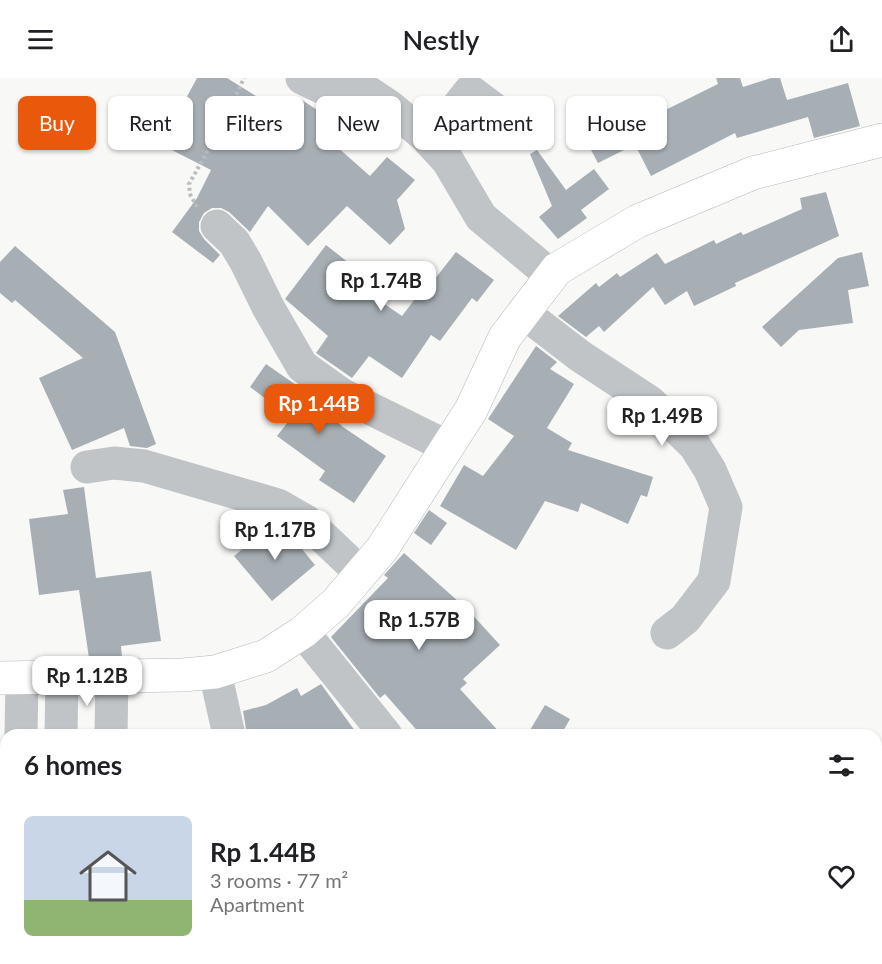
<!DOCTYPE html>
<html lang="en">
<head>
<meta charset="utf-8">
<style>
	body { margin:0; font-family:Lato,sans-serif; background:#f2f2f2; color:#202124; height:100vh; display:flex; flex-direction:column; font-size:22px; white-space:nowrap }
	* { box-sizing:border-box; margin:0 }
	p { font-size:20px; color:#757577 }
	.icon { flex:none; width:33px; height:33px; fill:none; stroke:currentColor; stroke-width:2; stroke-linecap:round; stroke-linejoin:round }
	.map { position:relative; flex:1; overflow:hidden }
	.drawer { position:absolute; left:0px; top:651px; width:882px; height:236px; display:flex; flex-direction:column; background:#fff; border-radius:18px 18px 0 0; box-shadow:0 2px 4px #0004 }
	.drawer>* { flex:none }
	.top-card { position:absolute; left:18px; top:18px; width:846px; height:54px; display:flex; gap:12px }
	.price { position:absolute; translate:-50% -51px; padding:0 14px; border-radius:12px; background:#fff; color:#222; font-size:20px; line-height:39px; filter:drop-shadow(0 2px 3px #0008) }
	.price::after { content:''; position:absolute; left:50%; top:36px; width:18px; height:14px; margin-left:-9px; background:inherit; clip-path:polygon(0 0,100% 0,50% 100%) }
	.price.selected { background:#ea580c; color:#fff }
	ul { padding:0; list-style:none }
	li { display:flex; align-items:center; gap:18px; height:150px; padding:0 24px }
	li span { display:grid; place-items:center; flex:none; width:168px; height:120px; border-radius:9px; color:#555 }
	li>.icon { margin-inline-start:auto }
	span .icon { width:72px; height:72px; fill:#fffc; stroke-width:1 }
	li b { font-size:26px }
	h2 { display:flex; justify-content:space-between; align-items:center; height:72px; padding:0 24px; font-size:26px }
	.tag { padding:0 21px; border-radius:9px; background:#fff; box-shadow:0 2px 4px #0004; font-size:21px; line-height:54px }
	.tag.selected { background:#ea580c; color:#fff }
	header { display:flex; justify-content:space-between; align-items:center; height:78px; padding:0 24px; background:#fff; font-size:27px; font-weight:600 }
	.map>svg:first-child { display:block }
	.building { fill:#a8afb4 }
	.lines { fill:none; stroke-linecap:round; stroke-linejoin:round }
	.highway-casing { stroke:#b4b7ba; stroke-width:34 }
	.path { stroke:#babdbf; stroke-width:4; stroke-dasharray:3 3; stroke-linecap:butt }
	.minor { stroke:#c0c4c7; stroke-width:33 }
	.highway { stroke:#fff; stroke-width:33 }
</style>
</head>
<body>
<header><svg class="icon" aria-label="menu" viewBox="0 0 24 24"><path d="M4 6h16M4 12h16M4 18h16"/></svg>Nestly<svg class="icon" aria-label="share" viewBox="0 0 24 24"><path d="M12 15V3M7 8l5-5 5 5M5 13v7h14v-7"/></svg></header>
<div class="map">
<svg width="882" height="886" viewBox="0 0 882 886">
	<rect width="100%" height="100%" fill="#f8f8f6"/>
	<g class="building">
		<polygon points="197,0 227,0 287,37 299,20 337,45 327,60 370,98 387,79 415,102 397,122 405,151 390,167 347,128 308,168 268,128 250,154 229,134 221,130 212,130 204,135 199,144 199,153 204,161 220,177 213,185 172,154 197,120 211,92 166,69 182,37 178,35"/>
		<polygon points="716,0 740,0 743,9 771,0 780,0 787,22 848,5 860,48 814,60 808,39 737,60 735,55 651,98 627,51 718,6"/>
		<polygon points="617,42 630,69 598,85 584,59"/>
		<polygon points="537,72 566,112 594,91 609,111 581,132 587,140 558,161 539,139 552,128 530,76"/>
		<polygon points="826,114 839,158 735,205 736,208 694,228 687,213 665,227 653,209 604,254 599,248 586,259 558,238 596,205 599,209 617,195 620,199 657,175 665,186 714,162 716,166 741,154 743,157 802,131 800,120"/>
		<polygon points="326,167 363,196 355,206 402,238 424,209 427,211 456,174 494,202 477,224 472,220 440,263 431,257 402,300 369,278 352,300 316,275 328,258 285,221"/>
		<polygon points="15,168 115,254 156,366 147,370 130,368 124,350 72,372 39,300 83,280 15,222 12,225 0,215 0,184"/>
		<polygon points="862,174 869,208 848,212 853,245 799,252 781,269 762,249 838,180"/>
		<polygon points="536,268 557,284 550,291 574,306 547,350 572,365 568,372 653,399 647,419 641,417 628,446 581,425 578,434 545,423 516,472 440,428 464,387 483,398 514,358 488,341"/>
		<polygon points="266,286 329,330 326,334 343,349 386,378 354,425 319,402 325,393 277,358 288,344 267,329 270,324 250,309"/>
		<polygon points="84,409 96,500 151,493 161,563 121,568 122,579 89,580 79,512 39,517 29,441 68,436 63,412"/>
		<polygon points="429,432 447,445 431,467 414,455"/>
		<polygon points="273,446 289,455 315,487 272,523 234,478"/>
		<polygon points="404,475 468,532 500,567 463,601 467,605 460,611 502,657 421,657 385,616 380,620 331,559 388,500 384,497"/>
		<polygon points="321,606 358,657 247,657 243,633 266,627 297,610 301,618"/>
		<polygon points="545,627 570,641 561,657 527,657"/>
	</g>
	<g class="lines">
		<g class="highway-casing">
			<polyline id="highway" points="0,600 183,597 215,594 266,578 303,554 336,525 382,471 471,332 505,259 557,191 638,143 753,95 882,62"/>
		</g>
		<polyline class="path" points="197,129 190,116 189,106 225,42 244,0"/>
		<g class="minor">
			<polyline points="302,0 325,11 362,10 389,28 425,58 448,83 481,139 552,198"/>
			<polyline points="430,63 470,13 522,52"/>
			<polyline points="217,148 234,164 246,184 268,229 302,288 341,316 448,369"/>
			<polyline points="524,235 580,278 650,324 695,368 710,392 726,429 714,503 685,541 667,555"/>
			<polyline points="87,389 114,385 144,388 278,427 306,443 361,495"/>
			<polyline points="303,554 386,657"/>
			<polyline points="215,594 229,657"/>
			<polyline points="21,657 22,600"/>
			<polyline points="61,657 62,600"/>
			<polyline points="111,657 112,599"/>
			<polyline points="714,880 720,886"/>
			<polyline points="58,886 58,880"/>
			<polyline points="109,886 109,880"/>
		</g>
		<use href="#highway" class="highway"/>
	</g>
</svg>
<b class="price" style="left:381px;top:234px">Rp 1.74B</b>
<b class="price selected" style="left:319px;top:357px">Rp 1.44B</b>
<b class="price" style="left:662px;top:369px">Rp 1.49B</b>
<b class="price" style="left:275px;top:483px">Rp 1.17B</b>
<b class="price" style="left:419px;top:573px">Rp 1.57B</b>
<b class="price" style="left:87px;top:629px">Rp 1.12B</b>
<div class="top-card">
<a class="tag selected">Buy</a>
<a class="tag">Rent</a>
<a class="tag">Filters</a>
<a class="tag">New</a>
<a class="tag">Apartment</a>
<a class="tag">House</a>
</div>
<section class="drawer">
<h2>6 homes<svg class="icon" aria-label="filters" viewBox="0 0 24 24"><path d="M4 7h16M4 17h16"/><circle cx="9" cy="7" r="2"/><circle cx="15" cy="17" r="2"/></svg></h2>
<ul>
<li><span style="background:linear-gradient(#c9d6e8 70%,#8fb573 0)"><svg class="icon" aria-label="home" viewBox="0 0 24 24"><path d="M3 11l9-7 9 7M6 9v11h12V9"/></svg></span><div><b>Rp 1.44B</b><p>3 rooms · 77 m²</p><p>Apartment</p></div><svg class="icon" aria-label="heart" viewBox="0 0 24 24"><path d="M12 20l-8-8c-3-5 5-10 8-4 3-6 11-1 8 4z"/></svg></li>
</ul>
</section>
</div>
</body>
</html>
